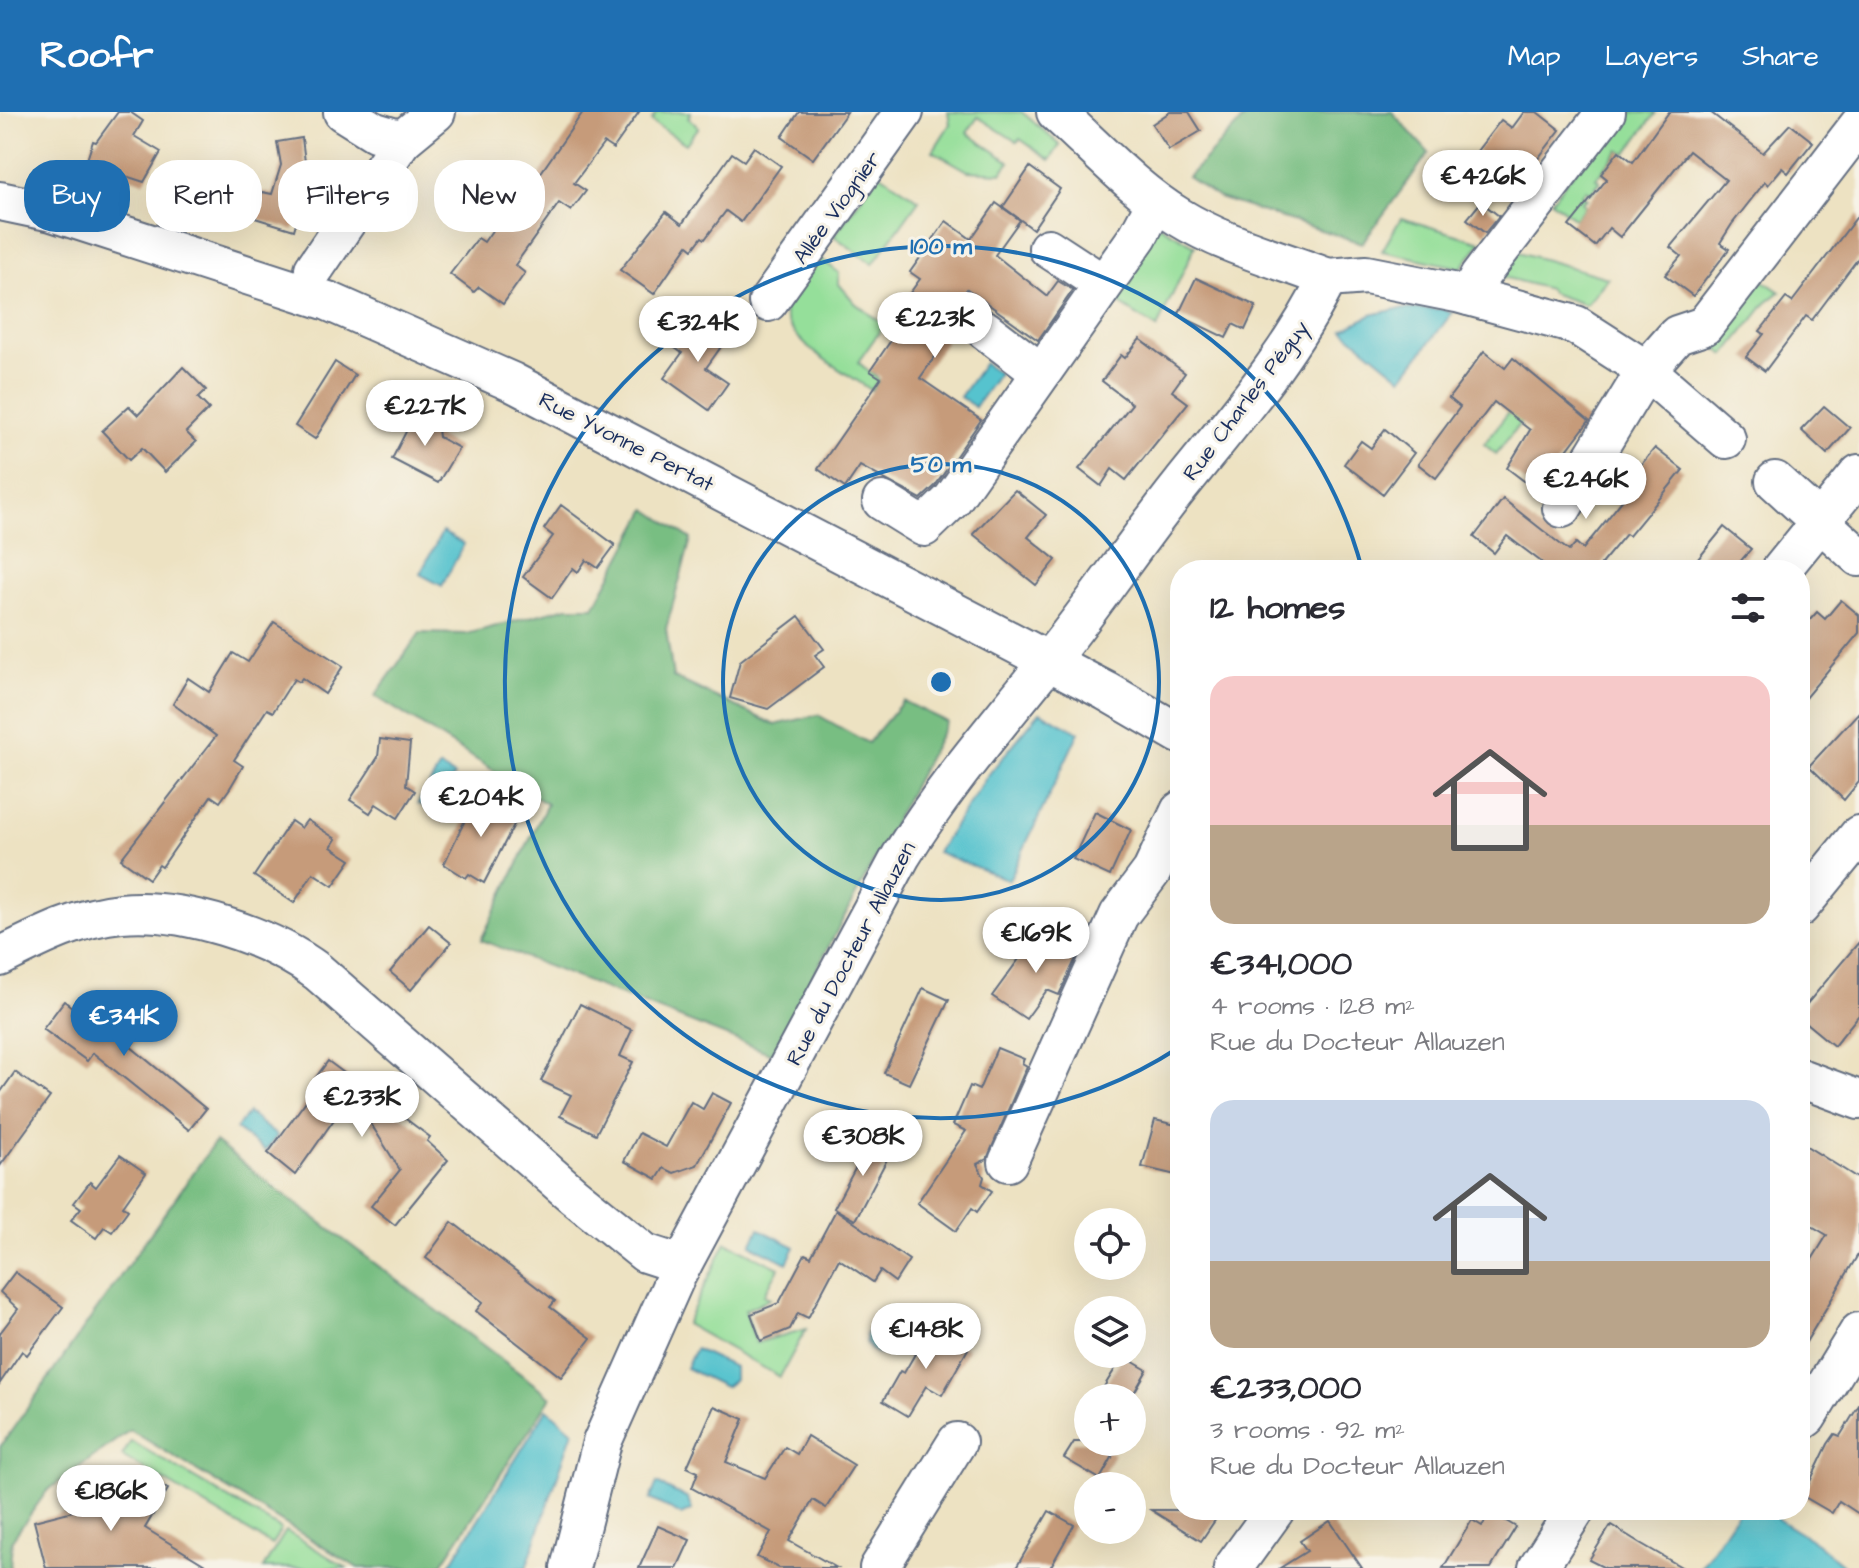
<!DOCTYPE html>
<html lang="en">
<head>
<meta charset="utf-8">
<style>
	body { margin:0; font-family:"Architects Daughter",sans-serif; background:#f2f2f3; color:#2b2b33; height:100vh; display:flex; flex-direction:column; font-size:30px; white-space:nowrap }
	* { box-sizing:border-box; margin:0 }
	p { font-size:26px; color:#7c7c81 }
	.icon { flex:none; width:44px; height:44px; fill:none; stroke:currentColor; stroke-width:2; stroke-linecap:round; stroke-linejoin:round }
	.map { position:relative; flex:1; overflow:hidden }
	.sheet { position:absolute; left:1170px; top:448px; width:640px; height:960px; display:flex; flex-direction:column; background:#fff; border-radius:32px; box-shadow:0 8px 32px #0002 }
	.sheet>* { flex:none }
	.top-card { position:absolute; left:24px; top:48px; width:760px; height:72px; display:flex; gap:16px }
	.fabs { position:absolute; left:1074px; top:1096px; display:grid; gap:16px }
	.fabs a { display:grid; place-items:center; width:72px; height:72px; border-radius:50%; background:#fff; box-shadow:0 8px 32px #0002; font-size:40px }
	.price { position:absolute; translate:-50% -68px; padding:0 18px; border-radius:28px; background:#fff; color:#222; font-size:26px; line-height:52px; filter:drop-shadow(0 2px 4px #0008) }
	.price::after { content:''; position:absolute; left:50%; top:48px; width:24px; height:18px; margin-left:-12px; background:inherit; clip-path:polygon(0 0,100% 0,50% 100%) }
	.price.active { background:#1f6fb2; color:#fff }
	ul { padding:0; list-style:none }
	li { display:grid; align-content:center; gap:16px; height:424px; padding:0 40px }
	li span { display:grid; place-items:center; height:248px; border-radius:24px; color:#555 }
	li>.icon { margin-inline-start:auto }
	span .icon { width:144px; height:144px; fill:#fffc; stroke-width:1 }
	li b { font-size:34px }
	h2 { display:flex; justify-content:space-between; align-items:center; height:96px; padding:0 40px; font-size:34px }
	.tag { padding:0 28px; border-radius:32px; background:#fff; box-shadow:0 8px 32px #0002; font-size:28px; line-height:72px }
	.tag.active { background:#1f6fb2; color:#fff }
	header { display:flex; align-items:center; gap:48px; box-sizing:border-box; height:112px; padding:0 40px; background:#1f6fb2; color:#fff }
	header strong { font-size:38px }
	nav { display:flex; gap:44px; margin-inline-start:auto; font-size:28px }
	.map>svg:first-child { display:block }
	.green { fill:#95df9a; stroke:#58877c; stroke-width:2 }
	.forest { fill:#78be82; stroke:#4a7670; stroke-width:2 }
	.water { fill:#56c3ce; stroke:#387996; stroke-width:2 }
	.building { fill:#c69b7a }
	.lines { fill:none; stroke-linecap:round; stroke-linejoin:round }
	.minor-casing { stroke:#646e81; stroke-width:42 }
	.minor { stroke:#fff; stroke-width:38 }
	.ring { fill:none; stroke:#1f6fb2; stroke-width:4 }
	.labels { text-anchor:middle; stroke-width:6; stroke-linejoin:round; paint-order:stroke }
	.street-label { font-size:22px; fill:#1b2f5e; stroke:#f7f3e8 }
	.centre { fill:#1f6fb2; stroke:#f7f3e8; stroke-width:4 }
	.ring-label { font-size:24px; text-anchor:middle; font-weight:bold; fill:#1f6fb2; stroke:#f7f3e8; stroke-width:6; stroke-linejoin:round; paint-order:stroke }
</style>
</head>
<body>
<header>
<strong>Roofr</strong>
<nav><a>Map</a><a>Layers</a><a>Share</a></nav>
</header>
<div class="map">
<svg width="1859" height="1456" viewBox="0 0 1859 1456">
	<rect width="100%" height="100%" fill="#f7f3e8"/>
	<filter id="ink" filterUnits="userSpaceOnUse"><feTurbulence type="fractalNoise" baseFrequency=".0125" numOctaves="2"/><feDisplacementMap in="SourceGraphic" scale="16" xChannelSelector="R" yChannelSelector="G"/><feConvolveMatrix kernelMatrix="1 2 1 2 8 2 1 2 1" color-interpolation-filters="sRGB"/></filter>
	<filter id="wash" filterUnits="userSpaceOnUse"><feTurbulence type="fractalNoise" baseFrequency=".006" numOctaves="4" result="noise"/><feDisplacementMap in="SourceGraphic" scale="32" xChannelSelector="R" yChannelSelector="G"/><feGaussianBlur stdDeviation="1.8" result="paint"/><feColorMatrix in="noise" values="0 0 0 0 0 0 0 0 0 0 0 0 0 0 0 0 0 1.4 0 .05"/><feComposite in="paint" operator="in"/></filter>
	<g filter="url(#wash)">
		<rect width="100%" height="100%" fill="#ede2c2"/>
		<g class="green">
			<polygon points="657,0 691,0 688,6 699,15 686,32 651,9"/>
			<polygon points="948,0 1022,0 1060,33 1050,48 1020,27 1017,30 978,5 967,21 1010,50 1001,61 968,59 933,39 950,12"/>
			<polygon points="1622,0 1656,1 1626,42 1619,38 1596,66 1600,70 1591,81 1586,78 1582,83 1587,87 1582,90 1585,94 1575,107 1551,89"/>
			<polygon points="879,61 919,88 873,152 834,124"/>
			<polygon points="1401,106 1481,130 1461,156 1382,139"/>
			<polygon points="1155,111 1195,134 1157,216 1104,182"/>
			<polygon points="1515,139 1608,166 1586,193 1551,181 1549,177 1495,163"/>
			<path d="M819,145L839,161L838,171L855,191L884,213L858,250L879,268L871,278C846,260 786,230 784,198Z"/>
			<polygon points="1761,167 1780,180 1766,191 1725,243 1702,225"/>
			<polygon points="1535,266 1528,301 1496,342 1484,332"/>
			<polygon points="726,1130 779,1156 764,1183 771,1186 745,1198 756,1231 806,1217 780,1265 686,1212"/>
			<polygon points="131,1329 281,1417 272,1433 122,1344"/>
			<polygon points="286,1419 347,1456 263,1456"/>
		</g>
		<g class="forest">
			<polygon points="1250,0 1392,0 1429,41 1362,131 1219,86 1188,65"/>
			<polygon points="647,397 691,427 666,517 673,565 775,613 818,603 868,631 903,589 947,610 772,942 481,828 547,692 375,584 420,521 467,522 567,495 594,495"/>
			<polygon points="215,1030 551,1285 442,1452 419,1456 358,1456 130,1318 47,1379 12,1428 10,1456 0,1456 0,1335"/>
		</g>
		<g class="water">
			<polygon points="1397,197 1441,197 1452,201 1402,266 1343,218 1371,203"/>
			<polygon points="984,251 999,261 975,295 960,285"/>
			<polygon points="442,420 464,432 442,474 420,462"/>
			<polygon points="1040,600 1079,620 1009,768 937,740 988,663"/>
			<polygon points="440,655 454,664 432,699 418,691"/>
			<polygon points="248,1001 277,1024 265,1039 236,1017"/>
			<polygon points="759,1117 795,1135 787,1151 751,1133"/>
			<circle cx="882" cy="1226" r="16"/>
			<polygon points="695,1237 734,1255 734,1268 725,1275 686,1256"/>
			<polygon points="547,1297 573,1319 526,1456 448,1456"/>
			<polygon points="657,1371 688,1387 692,1398 681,1403 650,1387"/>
			<polygon points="1739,1398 1763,1398 1816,1431 1846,1456 1700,1456"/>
		</g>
		<g id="blocks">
			<g class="building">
				<polygon points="118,0 130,0 143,9 134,24 161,40 144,70 86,51 93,29 96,30"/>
				<polygon points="583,0 639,0 613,37 604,31 574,71 586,79 571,99 559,91 515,153 525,161 503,192 479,175 474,180 450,162 478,126 484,130 527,69 533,72"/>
				<polygon points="799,0 847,0 813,47 782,25"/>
				<polygon points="1170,0 1189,0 1201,19 1169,38 1152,12"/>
				<polygon points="1524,0 1537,0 1560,18 1519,71 1477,39 1501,8 1512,16"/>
				<polygon points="1669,0 1710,0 1763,41 1790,12 1813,30 1788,61 1782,56 1768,73 1765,70 1732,112 1720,131 1729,137 1693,184 1665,163 1681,144 1670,135 1726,68 1689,39 1620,125 1609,116 1595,134 1569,114 1607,67 1601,62 1619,39 1633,50"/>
				<polygon points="302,26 305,50 331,57 326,74 338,82 321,108 301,94 294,118 255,106 262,80 272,82 281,53 277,30"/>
				<polygon points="754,35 781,54 741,110 726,99 705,127 702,125 693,137 688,133 654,182 620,158 666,100 682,112 732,41 744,49"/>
				<polygon points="1030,55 1060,77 1033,117 1003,95"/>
				<polygon points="1481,90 1499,104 1485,121 1467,107"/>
				<polygon points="996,91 1020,108 995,143 1047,184 1058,169 1073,178 1038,228 967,177 935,222 946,229 920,266 981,308 935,374 921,387 860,354 845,376 818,357 881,266 870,259 894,224 884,217 920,167 910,160 946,109 971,127"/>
				<polygon points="1859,102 1859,145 1812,208 1806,204 1765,259 1746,245 1764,222 1760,219 1786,186 1792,190"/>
				<polygon points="1196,166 1256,194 1245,218 1233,212 1226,226 1178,203"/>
				<polygon points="697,204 728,225 706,256 728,271 709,298 664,266 682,241 675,236"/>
				<polygon points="1140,227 1185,261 1172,279 1188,291 1126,368 1112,357 1101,374 1079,357 1132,292 1102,269 1121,243 1125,246"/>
				<polygon points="1484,239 1505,256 1513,246 1589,309 1549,362 1541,355 1528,372 1507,356 1530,318 1494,290 1436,366 1418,352 1460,295 1449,286"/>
				<polygon points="335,250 355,263 315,327 295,314"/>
				<polygon points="183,255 206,278 198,286 209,297 186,320 196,330 165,360 142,336 129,348 102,319 129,294 138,303"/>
				<polygon points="1824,294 1850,316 1827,342 1801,318"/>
				<polygon points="436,299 439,325 459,336 438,371 392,347 413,306"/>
				<polygon points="1385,317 1414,341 1383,382 1344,352 1361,329 1371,336"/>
				<polygon points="1655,336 1683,358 1629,424 1626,422 1601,452 1608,458 1552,458 1507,424 1494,441 1474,425 1503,387 1569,439 1576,431 1583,437 1625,385 1618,380"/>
				<polygon points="1015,378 1046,403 1028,425 1056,448 1036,473 973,422"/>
				<polygon points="561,393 615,433 598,456 586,448 578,460 573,456 552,486 523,465 553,424 544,417"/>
				<polygon points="1724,415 1751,437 1733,458 1689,458"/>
				<polygon points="1841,488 1859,503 1859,521 1800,592 1800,519 1817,500 1825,507"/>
				<polygon points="799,504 824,537 815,543 824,555 768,597 730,586 740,549"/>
				<polygon points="274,510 343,554 325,582 302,566 299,570 294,567 273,600 267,597 234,648 243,654 230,676 220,690 211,684 162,755 159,753 149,767 121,747 216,624 173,592 188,566 209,580 233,541 248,550"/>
				<polygon points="1859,600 1859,670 1844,688 1809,654"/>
				<polygon points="380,627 410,631 406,673 415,679 398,706 376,692 370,701 350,688 378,645"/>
				<polygon points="477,683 519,703 484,771 469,762 466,766 444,752"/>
				<polygon points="1095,700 1131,718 1110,764 1073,747"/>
				<polygon points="307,708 336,727 331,735 351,748 333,774 313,761 294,791 254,764 291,709 301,716"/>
				<polygon points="429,813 451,831 411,878 390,860"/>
				<polygon points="1038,821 1072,838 1070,844 1076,846 1059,883 1047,878 1026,907 992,884"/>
				<polygon points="1859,830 1859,903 1834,934 1800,906 1800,900"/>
				<polygon points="923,876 949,888 909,972 884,961"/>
				<polygon points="64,889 108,922 130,892 151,908 130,934 206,997 189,1018 93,941 87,949 43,917"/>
				<polygon points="580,892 632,918 620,944 633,950 596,1022 560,1004 571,983 541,969"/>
				<polygon points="997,936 1024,947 1022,951 1027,954 987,1047 977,1052 984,1065 982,1072 992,1079 977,1100 972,1096 956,1119 917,1091 966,1019 953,1013 970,974 979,978"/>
				<polygon points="328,949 430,1025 427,1029 448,1048 395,1113 371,1094 400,1058 352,982 295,1063 268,1041 311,982 306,979"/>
				<polygon points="15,960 50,985 0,1054 0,981"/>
				<polygon points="712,981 731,991 697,1053 674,1061 664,1056 657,1067 624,1049 639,1021 666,1035 691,990 703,997"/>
				<polygon points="1155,1008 1180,1014 1180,1064 1142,1055"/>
				<polygon points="872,1025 893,1036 855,1108 834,1096"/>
				<polygon points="1800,1030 1859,1067 1859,1141 1800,1240 1800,1167 1827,1123 1800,1107"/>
				<polygon points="120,1043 146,1061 123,1094 128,1098 112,1120 104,1115 96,1126 71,1108 81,1096 74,1091 90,1070 96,1075"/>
				<polygon points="836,1098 909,1148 895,1170 880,1159 873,1170 839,1147 808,1206 798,1201 790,1217 761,1229 751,1202 779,1191 805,1142 811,1145"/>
				<polygon points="452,1110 555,1189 550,1195 591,1226 561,1265 476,1199 483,1190 426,1146"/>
				<polygon points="15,1160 63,1195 27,1243 22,1239 0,1271 0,1221 18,1197 0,1180"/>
				<polygon points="930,1216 968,1237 942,1283 926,1274 908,1304 883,1289 900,1259 904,1261"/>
				<polygon points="1123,1244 1147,1258 1131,1286 1097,1286"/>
				<polygon points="1859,1293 1859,1402 1839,1389 1832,1401 1803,1384 1828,1332 1835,1322 1840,1324"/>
				<polygon points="714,1294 744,1307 726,1350 765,1366 785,1335 797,1342 807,1324 854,1353 826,1396 813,1388 789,1429 837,1456 779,1456 757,1445 771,1420 692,1376 698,1360 687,1355"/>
				<polygon points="1074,1330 1094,1330 1114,1342 1100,1367 1064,1346"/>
				<polygon points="138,1360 168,1377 145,1416 210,1456 46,1456 34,1409 77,1398 92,1371 121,1388"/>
				<polygon points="1151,1398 1222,1398 1201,1429"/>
				<polygon points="1049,1399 1074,1413 1050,1456 1016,1456"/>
				<polygon points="1491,1400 1516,1415 1491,1456 1443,1456 1472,1408 1482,1414"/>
				<polygon points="1330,1409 1362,1456 1280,1456 1307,1439 1300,1429"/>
				<polygon points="1611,1413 1640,1431 1683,1456 1605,1456 1589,1448"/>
				<polygon points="658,1414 690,1428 677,1456 639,1456"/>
			</g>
		</g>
	</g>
	<g filter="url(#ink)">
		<use href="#blocks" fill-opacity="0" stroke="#646e81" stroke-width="2"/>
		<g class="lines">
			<g class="minor-casing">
				<g id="minor">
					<polyline points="343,0 375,20 402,28 436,0"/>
					<polyline points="0,89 52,100 328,189 512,270 1106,579 1180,622"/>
					<polyline points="1048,136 1103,172"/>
					<polyline points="314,157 402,28"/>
					<polyline points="1328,166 1366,163 1457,181 1576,213 1646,258 1726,327"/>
					<polyline points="1469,184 1479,165 1606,0"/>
					<polyline points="768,190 904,0"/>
					<polyline points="985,218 1040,260"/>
					<polyline points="1775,369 1859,445"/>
					<polyline points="882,389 924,415 952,388 1138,124 1156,90"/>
					<polyline points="1562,396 1646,258 1677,223 1704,214 1859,13"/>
					<polyline points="1781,458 1859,362"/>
					<polyline points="1800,795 1859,723"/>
					<path d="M0,845C38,826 78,805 121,801C182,795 269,823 318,860L572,1082L645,1141L682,1153"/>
					<polyline points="1800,966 1859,988"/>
					<polyline points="1008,1050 1119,803 1152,759 1180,699"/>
					<polyline points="1800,1310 1807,1305 1859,1220"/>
					<path d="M570,1456L602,1330L676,1164L901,744C949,666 1009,600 1065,528C1105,477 1141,423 1181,373C1234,307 1291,242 1328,166C1279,147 1224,133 1179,105C1134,78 1095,35 1056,0"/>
					<polyline points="879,1456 957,1330"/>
					<polyline points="1233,1456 1275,1398"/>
					<polyline points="1538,1456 1575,1398"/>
				</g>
			</g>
			<use href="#minor" class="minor"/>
		</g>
	</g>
	<g class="ring">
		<circle cx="941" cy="570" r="218"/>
		<path d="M1178 936A436 436 0 1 1 1362 457"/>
	</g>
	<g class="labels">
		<g class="street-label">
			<text transform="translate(836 95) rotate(-54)" y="8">Allée Viognier</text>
			<text transform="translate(1245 288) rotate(-53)" y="8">Rue Charles Péguy</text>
			<text transform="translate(627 329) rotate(27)" y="8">Rue Yvonne Pertat</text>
			<text transform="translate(850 841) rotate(-62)" y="8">Rue du Docteur Allauzen</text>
		</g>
	</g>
	<circle cx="941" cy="570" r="12" class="centre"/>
	<g class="ring-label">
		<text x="941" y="142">100 m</text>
		<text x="941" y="360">50 m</text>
	</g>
</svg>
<div class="fabs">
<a><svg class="icon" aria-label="locate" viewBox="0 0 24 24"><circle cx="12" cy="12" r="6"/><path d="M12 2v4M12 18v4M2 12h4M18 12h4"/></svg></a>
<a><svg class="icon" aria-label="layers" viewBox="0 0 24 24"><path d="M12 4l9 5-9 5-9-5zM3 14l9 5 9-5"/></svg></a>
<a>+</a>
<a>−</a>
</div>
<b class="price" style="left:1483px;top:106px">€426K</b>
<b class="price" style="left:935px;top:248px">€223K</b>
<b class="price" style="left:698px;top:252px">€324K</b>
<b class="price" style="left:425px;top:336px">€227K</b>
<b class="price" style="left:1586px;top:409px">€246K</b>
<b class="price" style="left:481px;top:727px">€204K</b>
<b class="price" style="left:1036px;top:863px">€169K</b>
<b class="price active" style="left:124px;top:946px">€341K</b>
<b class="price" style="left:362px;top:1027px">€233K</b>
<b class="price" style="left:863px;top:1066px">€308K</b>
<b class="price" style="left:926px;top:1259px">€148K</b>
<b class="price" style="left:111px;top:1421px">€186K</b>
<div class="top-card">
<a class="tag active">Buy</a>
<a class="tag">Rent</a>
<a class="tag">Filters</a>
<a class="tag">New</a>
</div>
<section class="sheet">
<h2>12 homes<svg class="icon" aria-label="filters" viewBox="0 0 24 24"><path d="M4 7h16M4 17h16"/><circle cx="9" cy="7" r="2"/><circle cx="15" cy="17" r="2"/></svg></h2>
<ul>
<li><span style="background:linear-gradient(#f6c9c9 60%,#b9a48a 0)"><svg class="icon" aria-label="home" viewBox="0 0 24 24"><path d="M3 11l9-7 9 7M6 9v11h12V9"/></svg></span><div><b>€341,000</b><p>4 rooms · 128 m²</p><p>Rue du Docteur Allauzen</p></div></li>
<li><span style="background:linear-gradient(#c9d6e8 65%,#b9a48a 0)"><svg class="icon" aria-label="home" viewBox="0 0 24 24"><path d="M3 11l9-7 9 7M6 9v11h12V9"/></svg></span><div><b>€233,000</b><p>3 rooms · 92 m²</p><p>Rue du Docteur Allauzen</p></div></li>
</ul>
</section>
</div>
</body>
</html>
